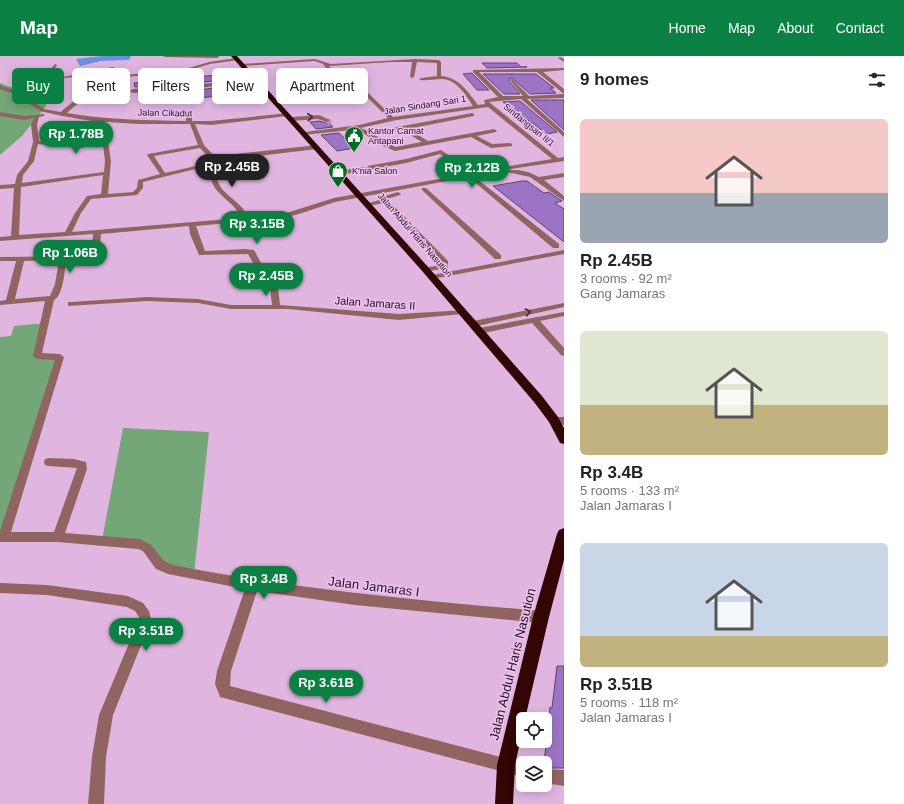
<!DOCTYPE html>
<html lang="en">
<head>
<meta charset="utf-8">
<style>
	body { margin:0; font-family:Helvetica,sans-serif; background:#f6f6f6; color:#222; height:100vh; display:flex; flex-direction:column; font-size:15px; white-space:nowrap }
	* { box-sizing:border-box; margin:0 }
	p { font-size:13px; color:#767676 }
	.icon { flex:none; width:22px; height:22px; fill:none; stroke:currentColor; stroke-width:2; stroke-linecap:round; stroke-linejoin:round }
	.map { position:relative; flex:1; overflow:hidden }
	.sheet { display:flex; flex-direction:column; background:#fff; width:340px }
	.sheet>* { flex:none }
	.hud { position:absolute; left:12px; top:12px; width:380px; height:36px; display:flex; gap:8px }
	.buttons { position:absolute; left:516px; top:656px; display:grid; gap:8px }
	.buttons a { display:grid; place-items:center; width:36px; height:36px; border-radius:6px; background:#fff; box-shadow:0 2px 10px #0003; font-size:20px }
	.price { position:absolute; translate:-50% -34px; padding:0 9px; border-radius:14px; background:#0b8043; color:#fff; font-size:13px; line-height:26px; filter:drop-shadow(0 1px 2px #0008) }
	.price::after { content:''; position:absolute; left:50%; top:24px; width:12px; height:9px; margin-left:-6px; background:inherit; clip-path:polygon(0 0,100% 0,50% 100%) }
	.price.active { background:#222; color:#fff }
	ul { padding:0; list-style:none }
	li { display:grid; align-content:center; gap:8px; height:212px; padding:0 16px }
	li span { display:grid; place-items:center; height:124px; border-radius:6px; color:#555 }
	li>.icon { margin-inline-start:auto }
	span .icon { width:72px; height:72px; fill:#fffc; stroke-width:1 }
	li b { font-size:17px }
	h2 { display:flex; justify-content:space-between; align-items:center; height:48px; padding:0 16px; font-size:17px }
	.pill { padding:0 14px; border-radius:6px; background:#fff; box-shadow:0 2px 10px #0003; font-size:14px; line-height:36px }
	.pill.active { background:#0b8043; color:#fff }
	header { display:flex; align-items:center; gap:24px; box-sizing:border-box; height:56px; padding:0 20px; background:#0b8043; color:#fff }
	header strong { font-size:19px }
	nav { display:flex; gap:22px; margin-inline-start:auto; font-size:14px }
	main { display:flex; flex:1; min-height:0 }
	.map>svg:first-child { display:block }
	.green { fill:#74a777 }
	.water { fill:#6d8fdf }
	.building { fill:#9c74c6; stroke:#5b4672 }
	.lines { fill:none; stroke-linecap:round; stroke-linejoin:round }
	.minor-tunnel { stroke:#ba95bb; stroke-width:5; stroke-dasharray:5 2.5; stroke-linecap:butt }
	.minor { fill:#906561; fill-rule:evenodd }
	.highway { fill:#340505; fill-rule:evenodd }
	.oneway { stroke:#3e2732 }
	.labels { text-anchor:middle; stroke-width:3; stroke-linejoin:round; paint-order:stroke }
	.far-street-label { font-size:9px; fill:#221222; stroke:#eec3ee }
	.far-poi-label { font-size:9px; fill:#221222; stroke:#eec3ee; text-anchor:start }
	.street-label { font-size:11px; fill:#221222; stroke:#eec3ee }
	.near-street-label { font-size:13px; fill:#221222; stroke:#eec3ee }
</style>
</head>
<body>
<header>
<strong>Map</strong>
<nav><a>Home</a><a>Map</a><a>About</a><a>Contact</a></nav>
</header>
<main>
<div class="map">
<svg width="564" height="748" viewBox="0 0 564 748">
	<rect width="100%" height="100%" fill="#e0b6e1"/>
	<g class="green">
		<polygon points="0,27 19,34 47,49 22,80 0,99"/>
		<polygon points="45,267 37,300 60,301 0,480 0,281 11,280 14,270"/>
		<polygon points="123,372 209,376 194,518 172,514 140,488 102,484"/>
	</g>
	<polygon class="water" points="102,0 131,0 129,4 101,5 80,10 76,3"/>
	<g class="building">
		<polygon points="482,7 517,7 521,11 527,11 487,12"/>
		<polygon points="472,17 489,34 477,34 463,18"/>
		<polygon points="227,18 231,23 186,28 135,31 134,27"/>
		<polygon points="483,18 536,18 554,32 550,32 556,37 530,38 512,22 509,23 509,25 520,38 504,38"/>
		<polygon points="233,29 242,42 221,44 219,40 186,43 140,45 138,38 186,36"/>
		<polygon points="531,44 564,44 564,74"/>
		<polygon points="520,45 557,76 547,78 503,46"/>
		<polygon points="319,65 327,67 329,67 333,71 316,73 310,66"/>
		<polygon points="339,77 355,92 337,95 321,79"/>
		<polygon points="522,125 527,125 544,137 549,136 562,145 555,147 564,153 564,186 493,130"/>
		<polygon points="557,610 564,610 564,712 545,712 544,707 550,651 552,652"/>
	</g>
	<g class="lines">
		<polyline class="minor-tunnel" points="327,64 332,69"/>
		<g class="minor">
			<polygon points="163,0 219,0 219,1 217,2 165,1"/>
			<polygon points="560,1 564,3 564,6 558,2"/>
			<path d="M237,2L239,4L210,8L190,14L126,21H107L99,18L65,22L63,21L113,11L122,15L120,18L126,19L189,12L209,6ZM107,14H113L117,16L110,18L103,16Z"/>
			<path d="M315,3L331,8L415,3L439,4L441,6V20C459,21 468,36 478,49L485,48L484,44L498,41L473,16V14L564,12V14L543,16L564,33V38L537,16H479L503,40H523L510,24L512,23L529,40L564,38V42L527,43L564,76V81L521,43L489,46L558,102L564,101V105L517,112L335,146L299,158L283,162L196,170L205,195L245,193L254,194L265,214L277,222L280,249L399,258L465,254L466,256L462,258L399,264L288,253H231L198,247L147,245L68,250V246H71L147,241L198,243L231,249H272L269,223L259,217L248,198L199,199L190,178L189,170L101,178L99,202L92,204H66C65,214 63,240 54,244L42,297L60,298L64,301L11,476H54L77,412L49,410L45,409L44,406L45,403L49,402L74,403L86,406L87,413L65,477L140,483L151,489L164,505L173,509C295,533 418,544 541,555L545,557L547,561L545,565L541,567L355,549L257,535L231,615L230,630L523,707V721L220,641L215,628L217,615L245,533L168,518L156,513L143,495L138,493L58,486H0V475L55,304L37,303L33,300L45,245L0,249V245L6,244L16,205H0V201L91,200L92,199L93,178L0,185V181L11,180L14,132L0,133V129L15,128L17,119L28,105L33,86L31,69L34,62L25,64L0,60V56L25,60L44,58V60L39,61L37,69L39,85L77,88L108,86L111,105L108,138L133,136L137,132L138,124L160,118L147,99L148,98L198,89L190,68H138L92,65L62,60L40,55L17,39L0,33V29L21,37L31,44L44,36L49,15L55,8L57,9C45,26 59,34 34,46L44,53L61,56C74,44 95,28 113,38L110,40C93,35 79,46 67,57C106,64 146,64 186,65V56L189,54L192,56V65H211L289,57V59L287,60L211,69L195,68L204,89L218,104L235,98L317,89L320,91L317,93L232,103L217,122C220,139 241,144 248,161L283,158L334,142L466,118L440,98L406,107L340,119L337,117L340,115L406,103L441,94L473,116L552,103L488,51L397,64L360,72L371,76L472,57L474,58V60L408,73L428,85L494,73L497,75L496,76L477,80L492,88L510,87L512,88V90L491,92L471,81L395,95L383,90L363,77L352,75L351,74L303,79L302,78L305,76L359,69L388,62L361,35L343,34L323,8L315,5L243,10L241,9L243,8ZM391,6H412L410,21L412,22L414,21L417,6L437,7V20L421,22L419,24C427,25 434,23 442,23C456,23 466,39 473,50L393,61L364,33L347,32L329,10ZM402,74L422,86L395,91L375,79ZM38,88L77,92L103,89L105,105L104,116L22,127L23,119L34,105ZM200,92L213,106L165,117L154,100ZM224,106L211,122C214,140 235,145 241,162L72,176L81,157L91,143L137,139L143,132V126ZM103,119L101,138L87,140L75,157L65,176L19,179L21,131ZM59,204L55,228L50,240L15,243L24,205Z"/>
			<polygon points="256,22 258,24 238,27 244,33 265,31 268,33 267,34 243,37 234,27 186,34 133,37 130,35 133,33 186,30"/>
			<polygon points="319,59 330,64 327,66 318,63 292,65 289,63 292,61"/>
			<polygon points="518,114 528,116 539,121 564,117 564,121 544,124 564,140 564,145 530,121 507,116 510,114"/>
			<polygon points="472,122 476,122 559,188 559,192 553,192 472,124"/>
			<polygon points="422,132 426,132 501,199 501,203 495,203 422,134"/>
			<polygon points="398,136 401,138 400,139 390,142 389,145 448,205 448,212 423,216 423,212 441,209 441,207 384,147 368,150 365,148 383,143 385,140"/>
			<polygon points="564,194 564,198 432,223 428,221 432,219"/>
			<polygon points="564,247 564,251 473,271 469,268 473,265"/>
			<polygon points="564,256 564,260 540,265 564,292 564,300 561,299 532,267 479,278 475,275 479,272"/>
			<polygon points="554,361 564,361 564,369 551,366 549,364"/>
			<polygon points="0,527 47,529 128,540 143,547 149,555 152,568 140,592 113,659 106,701 104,748 88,748 92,701 99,659 130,585 140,567 139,561 135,555 127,551 47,539 0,537"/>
			<polygon points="545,713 564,714 564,730 545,727"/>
		</g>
		<g class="highway">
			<polygon points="231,0 237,0 429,212 542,340 558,361 564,372 564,388 560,387 549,366 534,346 423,216"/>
			<polygon points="564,472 564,504 549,561 525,663 523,663 523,673 515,709 513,748 495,748 497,709 533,561 557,478 559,474"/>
		</g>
	</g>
	<defs><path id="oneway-chevron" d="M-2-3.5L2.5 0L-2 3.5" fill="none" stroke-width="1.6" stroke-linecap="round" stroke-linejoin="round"/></defs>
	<g class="oneway">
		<use href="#oneway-chevron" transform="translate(310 61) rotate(-5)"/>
		<use href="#oneway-chevron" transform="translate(528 256) rotate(-12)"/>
	</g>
	<defs>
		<g id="civic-pin" transform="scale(1)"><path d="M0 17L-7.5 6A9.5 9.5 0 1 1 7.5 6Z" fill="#006e1f" stroke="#eec3ee"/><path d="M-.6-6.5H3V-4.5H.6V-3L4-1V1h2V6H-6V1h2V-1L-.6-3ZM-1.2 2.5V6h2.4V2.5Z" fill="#fff"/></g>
		<g id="shop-pin" transform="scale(1)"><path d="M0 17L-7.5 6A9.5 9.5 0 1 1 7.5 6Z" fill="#006e1f" stroke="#eec3ee"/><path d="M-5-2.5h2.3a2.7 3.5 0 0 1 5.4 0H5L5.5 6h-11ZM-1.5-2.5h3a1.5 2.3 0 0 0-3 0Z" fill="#fff"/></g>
	</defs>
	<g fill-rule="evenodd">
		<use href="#civic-pin" x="354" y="80"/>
		<use href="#shop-pin" x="338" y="115"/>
	</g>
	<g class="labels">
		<g class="far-street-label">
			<text transform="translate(425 49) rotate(-9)" y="3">Jalan Sindang Sari 1</text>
			<text transform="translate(165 57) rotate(1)" y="3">Jalan Cikadut</text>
			<text transform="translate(529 69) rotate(39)" y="3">Sindangsari II/1</text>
			<text transform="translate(415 179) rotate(49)" y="3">Jalan Abdul Haris Nasution</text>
		</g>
		<g class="far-poi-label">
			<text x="368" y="78">Kantor Camat<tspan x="368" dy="10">Antapani</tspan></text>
			<text x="352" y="118">K'nia Salon</text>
		</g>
		<g class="street-label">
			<text transform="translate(375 247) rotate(4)" y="4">Jalan Jamaras II</text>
		</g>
		<g class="near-street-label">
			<text transform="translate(374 530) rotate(7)" y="5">Jalan Jamaras I</text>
			<text transform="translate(512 608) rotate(-76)" y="5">Jalan Abdul Haris Nasution</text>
		</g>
	</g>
</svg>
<div class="buttons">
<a><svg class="icon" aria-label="locate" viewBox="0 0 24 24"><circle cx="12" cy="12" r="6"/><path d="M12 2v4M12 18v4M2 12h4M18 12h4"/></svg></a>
<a><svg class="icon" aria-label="layers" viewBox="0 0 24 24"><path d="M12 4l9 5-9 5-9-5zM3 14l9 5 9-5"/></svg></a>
</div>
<b class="price" style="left:76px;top:99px">Rp 1.78B</b>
<b class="price active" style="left:232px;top:132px">Rp 2.45B</b>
<b class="price" style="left:472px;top:133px">Rp 2.12B</b>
<b class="price" style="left:257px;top:189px">Rp 3.15B</b>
<b class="price" style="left:70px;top:218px">Rp 1.06B</b>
<b class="price" style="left:266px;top:241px">Rp 2.45B</b>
<b class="price" style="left:264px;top:544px">Rp 3.4B</b>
<b class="price" style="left:146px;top:596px">Rp 3.51B</b>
<b class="price" style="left:326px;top:648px">Rp 3.61B</b>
<div class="hud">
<a class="pill active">Buy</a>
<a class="pill">Rent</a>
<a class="pill">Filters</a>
<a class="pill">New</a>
<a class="pill">Apartment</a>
</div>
</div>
<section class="sheet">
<h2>9 homes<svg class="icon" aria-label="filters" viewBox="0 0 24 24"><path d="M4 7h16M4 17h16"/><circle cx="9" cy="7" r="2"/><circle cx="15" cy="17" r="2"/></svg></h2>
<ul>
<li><span style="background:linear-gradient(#f6c9c9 60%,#9aa5b1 0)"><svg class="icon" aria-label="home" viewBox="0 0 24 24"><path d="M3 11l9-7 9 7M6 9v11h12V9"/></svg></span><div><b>Rp 2.45B</b><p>3 rooms · 92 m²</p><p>Gang Jamaras</p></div></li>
<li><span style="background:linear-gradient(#dfe7d0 60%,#c2b280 0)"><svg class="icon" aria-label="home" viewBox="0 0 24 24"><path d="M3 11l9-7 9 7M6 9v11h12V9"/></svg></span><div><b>Rp 3.4B</b><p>5 rooms · 133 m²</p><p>Jalan Jamaras I</p></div></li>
<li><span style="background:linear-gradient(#c9d6e8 75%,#c2b280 0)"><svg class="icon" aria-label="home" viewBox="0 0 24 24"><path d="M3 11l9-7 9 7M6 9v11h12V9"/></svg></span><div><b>Rp 3.51B</b><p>5 rooms · 118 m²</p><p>Jalan Jamaras I</p></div></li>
</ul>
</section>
</main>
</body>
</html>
